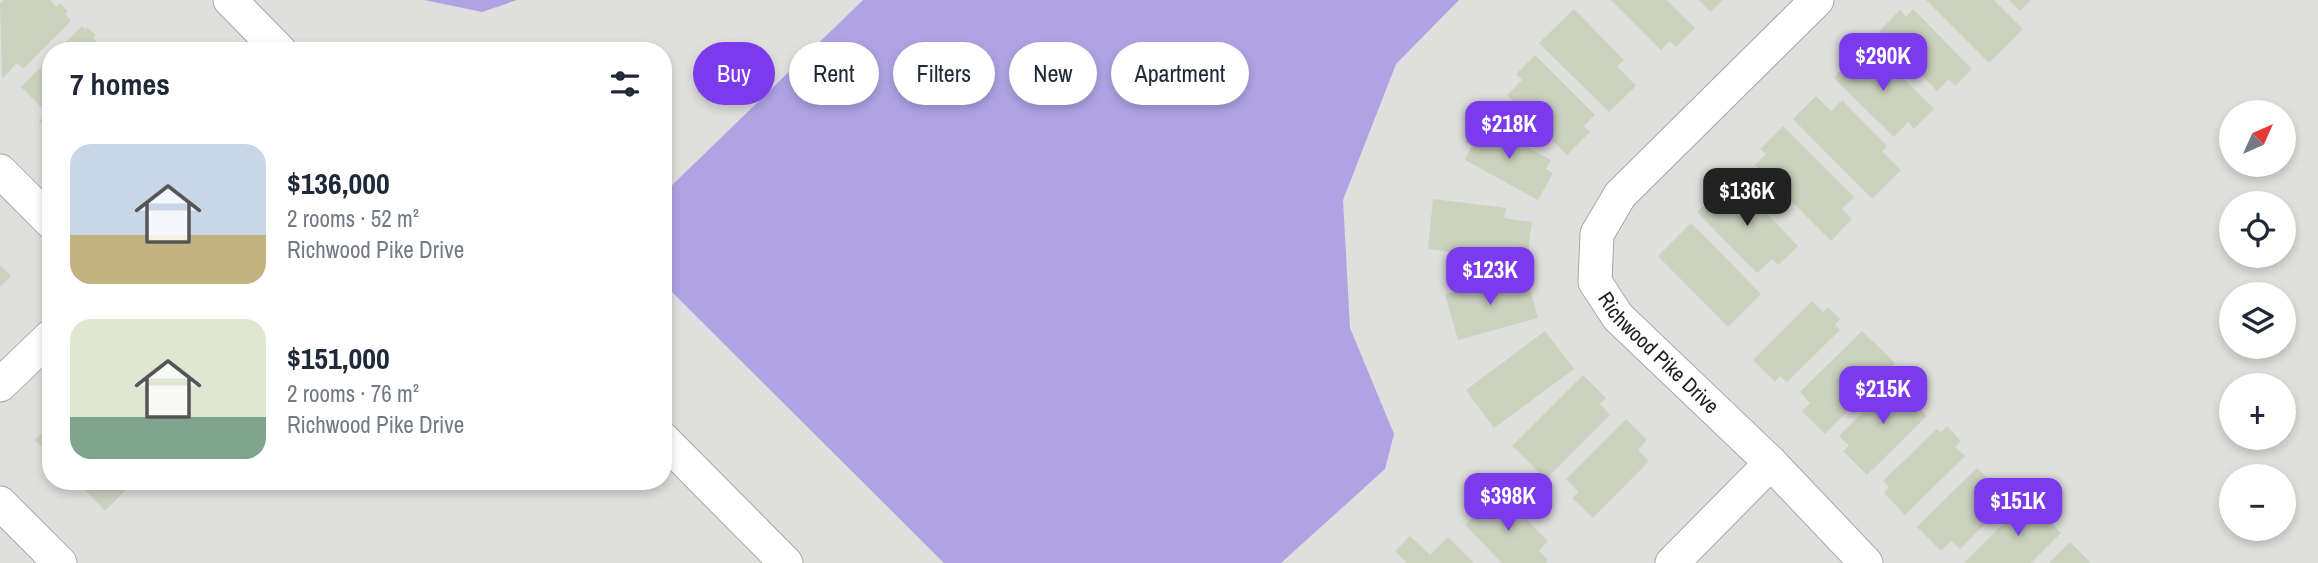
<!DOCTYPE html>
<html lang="en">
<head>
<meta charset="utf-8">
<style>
	body { margin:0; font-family:"Archivo Narrow",sans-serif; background:#f2f2f3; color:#1f2937; height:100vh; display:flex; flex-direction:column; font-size:26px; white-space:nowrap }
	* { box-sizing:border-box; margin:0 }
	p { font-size:23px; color:#747a83 }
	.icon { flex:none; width:38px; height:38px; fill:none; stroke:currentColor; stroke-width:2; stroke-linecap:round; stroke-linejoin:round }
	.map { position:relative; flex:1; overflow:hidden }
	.panel { position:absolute; left:42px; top:42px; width:630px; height:448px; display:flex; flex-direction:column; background:#fff; border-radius:28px; box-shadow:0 4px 10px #0003 }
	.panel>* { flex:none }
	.guide { position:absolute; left:693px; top:42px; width:665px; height:63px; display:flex; gap:14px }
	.needle { width:46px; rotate:45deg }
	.fabs { position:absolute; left:2219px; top:100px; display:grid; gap:14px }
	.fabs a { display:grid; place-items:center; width:77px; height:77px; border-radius:50%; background:#fff; box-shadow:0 4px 10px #0003; font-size:35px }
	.price { position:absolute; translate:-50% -60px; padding:0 16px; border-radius:14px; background:#7c3aed; color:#fff; font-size:23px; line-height:46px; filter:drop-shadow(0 2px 4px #0008) }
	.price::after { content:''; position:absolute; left:50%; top:42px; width:21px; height:16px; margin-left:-10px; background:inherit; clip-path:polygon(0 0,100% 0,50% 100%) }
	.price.selected { background:#222; color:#fff }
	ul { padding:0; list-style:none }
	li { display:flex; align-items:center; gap:21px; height:175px; padding:0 28px }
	li span { display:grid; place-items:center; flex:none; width:196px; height:140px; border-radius:21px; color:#555 }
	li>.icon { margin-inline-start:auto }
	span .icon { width:84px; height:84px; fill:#fffc; stroke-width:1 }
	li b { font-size:30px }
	h2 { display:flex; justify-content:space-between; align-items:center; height:84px; padding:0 28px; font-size:30px }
	.tag { padding:0 24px; border-radius:32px; background:#fff; box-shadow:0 4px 10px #0003; font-size:24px; line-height:63px }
	.tag.selected { background:#7c3aed; color:#fff }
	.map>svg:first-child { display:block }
	.residential { fill:#dfdfde; fill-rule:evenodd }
	.water { fill:#afa3e4 }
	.building { fill:#cbd3bf }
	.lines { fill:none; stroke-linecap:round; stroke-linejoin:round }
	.minor-casing { stroke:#a8a8a8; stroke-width:35 }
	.minor { stroke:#fff; stroke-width:33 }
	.labels { text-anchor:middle; stroke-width:5; stroke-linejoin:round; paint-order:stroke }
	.street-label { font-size:21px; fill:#212121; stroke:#fff }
</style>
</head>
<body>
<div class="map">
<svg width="2318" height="563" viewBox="0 0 2318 563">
	<rect width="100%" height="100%" fill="#ebf2e7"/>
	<path class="residential" d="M0,0H2318V563H0ZM51,51H663V481H51ZM2231,112H2284V164H2231ZM2231,203H2284V256H2231ZM2231,294H2284V346H2231ZM2231,385H2284V438H2231ZM2231,476H2284V528H2231Z"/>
	<g class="water">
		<polygon points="424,0 517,0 482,12"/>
		<polygon points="863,0 1459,0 1396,64 1343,200 1350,328 1394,434 1385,469 1281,563 944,563 663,283 663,194"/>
	</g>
	<g class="building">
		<polygon points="4,0 50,0 56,7 60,3 68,11 65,14 71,21 23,69 17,63 2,79 0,4"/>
		<polygon points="1611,0 1667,0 1695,28 1676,47 1670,41 1661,50"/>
		<polygon points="1698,0 1723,0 1711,12"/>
		<polygon points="1926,0 1994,0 2023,29 1989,63"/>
		<polygon points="2009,0 2031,0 2020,11"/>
		<polygon points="1574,9 1624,60 1617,66 1636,86 1609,112 1539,43"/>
		<polygon points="1913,9 1972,69 1955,86 1949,79 1937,91 1879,31 1900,10 1906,17"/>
		<polygon points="82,26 85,29 87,27 96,35 93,38 106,51 57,51"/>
		<polygon points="1874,49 1934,109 1914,129 1908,122 1894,137 1834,78 1857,53 1864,59"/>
		<polygon points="1535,55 1595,115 1584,126 1590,132 1567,155 1507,95 1522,80 1516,74"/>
		<polygon points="51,57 51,132 39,121 47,113 21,87"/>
		<polygon points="1816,96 1831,111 1842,100 1887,146 1882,151 1901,170 1872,199 1793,119"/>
		<polygon points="1484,124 1551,160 1546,169 1553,173 1538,200 1465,160 1472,146 1465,142 1473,127 1481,131"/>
		<polygon points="1783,126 1854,197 1842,209 1852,219 1831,241 1755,165 1766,154 1760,149"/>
		<polygon points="1737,183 1798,246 1778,265 1772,259 1757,273 1697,212 1721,189 1726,194"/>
		<polygon points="1433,199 1506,208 1504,218 1532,222 1527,261 1428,249"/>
		<polygon points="1691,223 1761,294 1728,327 1658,256"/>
		<polygon points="0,265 11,276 0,287"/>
		<polygon points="1513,275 1517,289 1529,285 1538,318 1458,340 1445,294"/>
		<polygon points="1812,301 1823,312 1828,307 1840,319 1835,325 1840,330 1787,382 1780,376 1775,382 1753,360"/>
		<polygon points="1545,331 1574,369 1494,428 1466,390"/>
		<polygon points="1862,331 1895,363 1825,434 1802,411 1810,403 1800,392"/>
		<polygon points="1583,375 1606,398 1600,404 1610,415 1546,479 1512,446"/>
		<polygon points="1899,376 1919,397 1914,402 1927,416 1867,475 1843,451 1849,446 1839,436"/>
		<polygon points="1626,419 1647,440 1638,450 1649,461 1593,518 1572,498 1579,492 1566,479"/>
		<polygon points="51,424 51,456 35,440"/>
		<polygon points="1947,426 1961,441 1955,447 1965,456 1905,515 1884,493 1889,487 1883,481 1937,429 1941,433"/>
		<polygon points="1977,468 2009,500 1960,549 1951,541 1941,551 1917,527"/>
		<polygon points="76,481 134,481 105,511"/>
		<polygon points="1499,491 1548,541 1539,551 1548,560 1546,563 1502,563 1465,525"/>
		<polygon points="2028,499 2061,533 2031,563 1964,563"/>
		<polygon points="1410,536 1430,555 1448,537 1474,563 1405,563 1406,562 1395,551"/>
		<polygon points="2070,542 2091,563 2049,563"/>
	</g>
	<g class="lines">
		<g class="minor-casing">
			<g id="minor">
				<polyline points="230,0 280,51"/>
				<path id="s1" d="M1817,0L1620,195L1597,234L1595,282L1618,317L1771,463L1866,563"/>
				<polyline points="0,171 51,222"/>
				<polyline points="0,385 51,336"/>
				<polyline points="663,439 786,563"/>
				<polyline points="0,503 60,563"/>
				<polyline points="1672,563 1771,463"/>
			</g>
		</g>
		<use href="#minor" class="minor"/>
	</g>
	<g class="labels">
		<g class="street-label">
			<text dy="7" stroke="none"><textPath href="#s1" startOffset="466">Richwood Pike Drive</textPath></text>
		</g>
	</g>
</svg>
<div class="fabs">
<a><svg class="needle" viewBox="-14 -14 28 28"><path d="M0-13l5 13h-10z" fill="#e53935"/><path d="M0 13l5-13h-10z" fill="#747a83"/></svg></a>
<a><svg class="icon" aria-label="locate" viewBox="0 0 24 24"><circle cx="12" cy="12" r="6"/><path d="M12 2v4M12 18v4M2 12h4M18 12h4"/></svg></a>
<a><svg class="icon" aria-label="layers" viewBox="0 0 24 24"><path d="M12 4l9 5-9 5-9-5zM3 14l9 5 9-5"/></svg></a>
<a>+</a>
<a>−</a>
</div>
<b class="price" style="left:1883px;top:93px">$290K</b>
<b class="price" style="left:1509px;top:161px">$218K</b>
<b class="price selected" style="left:1747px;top:228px">$136K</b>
<b class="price" style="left:1490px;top:307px">$123K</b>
<b class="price" style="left:1883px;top:426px">$215K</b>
<b class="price" style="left:1508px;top:533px">$398K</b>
<b class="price" style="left:2018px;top:538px">$151K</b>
<div class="guide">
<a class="tag selected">Buy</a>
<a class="tag">Rent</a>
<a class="tag">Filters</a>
<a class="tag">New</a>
<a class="tag">Apartment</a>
</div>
<section class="panel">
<h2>7 homes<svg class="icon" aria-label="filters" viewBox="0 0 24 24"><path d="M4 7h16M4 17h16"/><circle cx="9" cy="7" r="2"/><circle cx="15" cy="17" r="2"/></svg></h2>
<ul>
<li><span style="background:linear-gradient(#c9d6e8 65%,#c2b280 0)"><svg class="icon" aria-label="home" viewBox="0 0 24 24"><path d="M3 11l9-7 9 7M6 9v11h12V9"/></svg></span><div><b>$136,000</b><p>2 rooms · 52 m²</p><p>Richwood Pike Drive</p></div></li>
<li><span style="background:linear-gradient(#dfe7d0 70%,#7fa58c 0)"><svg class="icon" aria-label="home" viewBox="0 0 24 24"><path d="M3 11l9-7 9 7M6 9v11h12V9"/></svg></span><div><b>$151,000</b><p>2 rooms · 76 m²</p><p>Richwood Pike Drive</p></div></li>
</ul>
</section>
</div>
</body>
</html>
